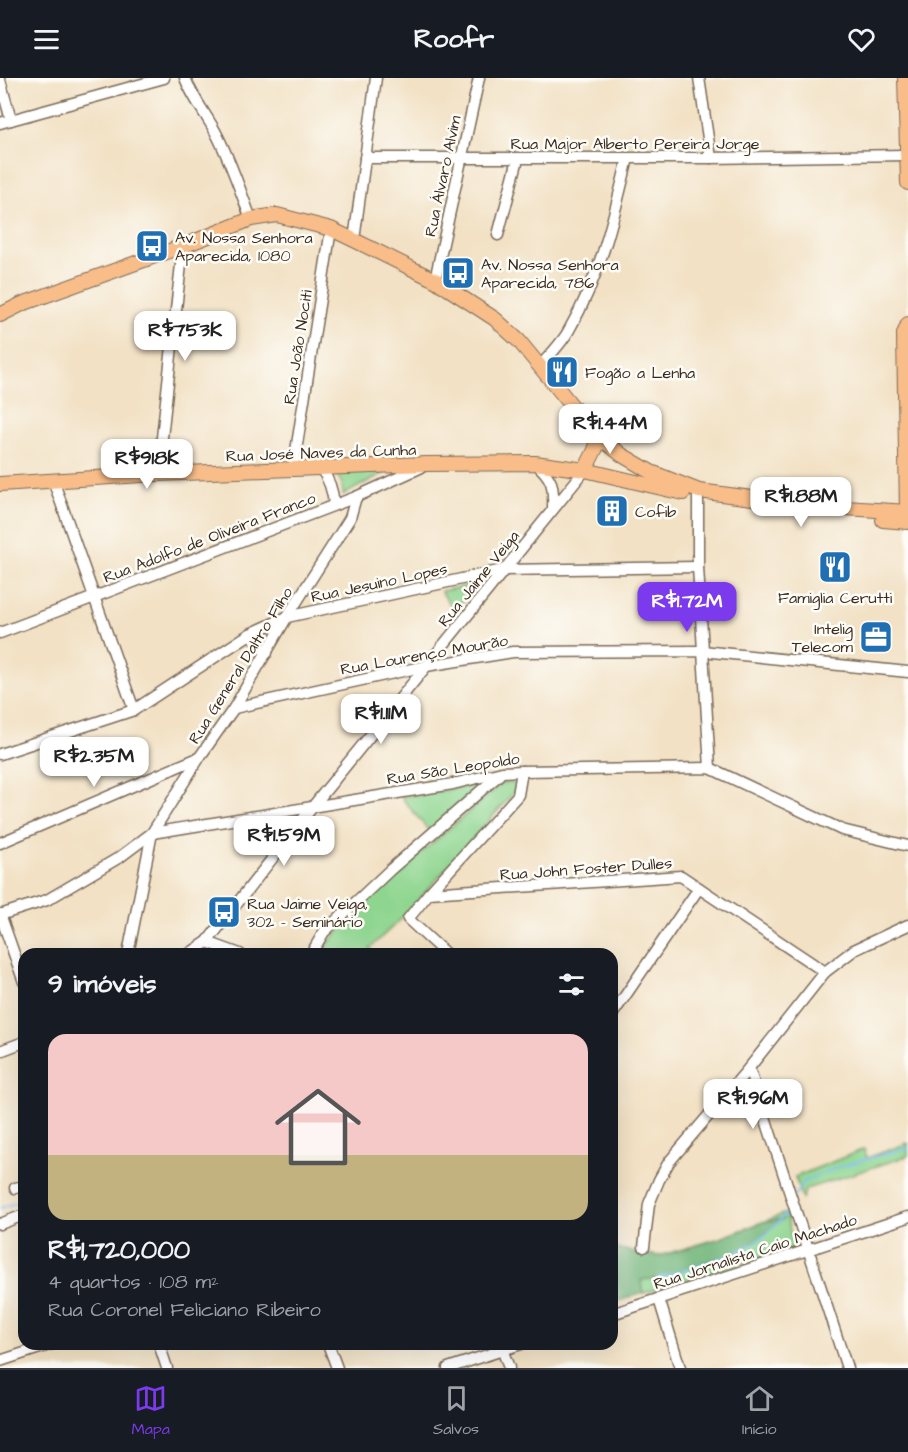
<!DOCTYPE html>
<html lang="pt">
<head>
<meta charset="utf-8">
<style>
	body { margin:0; font-family:"Architects Daughter",sans-serif; background:#20242c; color:#f1f3f6; height:100vh; display:flex; flex-direction:column; font-size:22px; white-space:nowrap }
	* { box-sizing:border-box; margin:0 }
	p { font-size:20px; color:#9ea1a6 }
	.icon { flex:none; width:33px; height:33px; fill:none; stroke:currentColor; stroke-width:2; stroke-linecap:round; stroke-linejoin:round }
	.map { position:relative; flex:1; overflow:hidden }
	.drawer { position:absolute; left:18px; top:870px; width:600px; height:402px; display:flex; flex-direction:column; background:#171b24; border-radius:18px; box-shadow:0 6px 24px #0002 }
	.drawer>* { flex:none }
	.price { position:absolute; translate:-50% -51px; padding:0 14px; border-radius:12px; background:#fff; color:#222; font-size:20px; line-height:39px; filter:drop-shadow(0 2px 3px #0008) }
	.price::after { content:''; position:absolute; left:50%; top:36px; width:18px; height:14px; margin-left:-9px; background:inherit; clip-path:polygon(0 0,100% 0,50% 100%) }
	.price.selected { background:#7c3aed; color:#fff }
	ul { padding:0; list-style:none }
	li { display:grid; align-content:center; gap:12px; height:318px; padding:0 30px }
	li span { display:grid; place-items:center; height:186px; border-radius:18px; color:#555 }
	li>.icon { margin-inline-start:auto }
	span .icon { width:108px; height:108px; fill:#fffc; stroke-width:1 }
	li b { font-size:26px }
	h2 { display:flex; justify-content:space-between; align-items:center; height:72px; padding:0 30px; font-size:26px }
	header { display:flex; justify-content:space-between; align-items:center; height:78px; padding:0 30px; background:#171b24; font-size:27px; font-weight:700 }
	.tabs { display:flex; justify-content:space-around; align-items:center; height:84px; border-top:2px solid #363941; background:#171b24; font-size:16px; color:#9ea1a6 }
	.tabs a { display:grid; justify-items:center; gap:3px }
	.tabs .selected { color:#7c3aed }
	.map>svg:first-child { display:block }
	.green { fill:#8ed58f; stroke:#648056; stroke-width:1.5 }
	.forest { fill:#72b67a; stroke:#56704c; stroke-width:1.5 }
	.lines { fill:none; stroke-linecap:round; stroke-linejoin:round }
	.stream { stroke:#7abcef; stroke-width:2 }
	.minor-casing { stroke:#7b6a58; stroke-width:13 }
	.major-casing { stroke:#7b6a58; stroke-width:16 }
	.minor { stroke:#fff; stroke-width:10 }
	.major { stroke:#f8bd89; stroke-width:14 }
	.labels { text-anchor:middle; stroke-width:5; stroke-linejoin:round; paint-order:stroke }
	.street-label { font-size:16px; fill:#3b2a1e; stroke:#fdfcf7 }
	.poi-label { font-size:16px; fill:#3b2a1e; stroke:#fdfcf7; text-anchor:start }
</style>
</head>
<body>
<header><svg class="icon" aria-label="menu" viewBox="0 0 24 24"><path d="M4 6h16M4 12h16M4 18h16"/></svg>Roofr<svg class="icon" aria-label="heart" viewBox="0 0 24 24"><path d="M12 20l-8-8c-3-5 5-10 8-4 3-6 11-1 8 4z"/></svg></header>
<div class="map">
<svg width="908" height="1290" viewBox="0 0 908 1290">
	<rect width="100%" height="100%" fill="#fdfcf7"/>
	<filter id="ink" filterUnits="userSpaceOnUse"><feTurbulence type="fractalNoise" baseFrequency=".0167" numOctaves="2"/><feDisplacementMap in="SourceGraphic" scale="12" xChannelSelector="R" yChannelSelector="G"/><feConvolveMatrix kernelMatrix="1 2 1 2 8 2 1 2 1" color-interpolation-filters="sRGB"/></filter>
	<filter id="wash" filterUnits="userSpaceOnUse"><feTurbulence type="fractalNoise" baseFrequency=".008" numOctaves="4" result="noise"/><feDisplacementMap in="SourceGraphic" scale="24" xChannelSelector="R" yChannelSelector="G"/><feGaussianBlur stdDeviation="1.35" result="paint"/><feColorMatrix in="noise" values="0 0 0 0 0 0 0 0 0 0 0 0 0 0 0 0 0 1.4 0 .05"/><feComposite in="paint" operator="in"/></filter>
	<g filter="url(#wash)">
		<rect width="100%" height="100%" fill="#f2e1c4"/>
		<g class="green">
			<polygon points="335,392 386,394 343,417 342,406"/>
			<polygon points="477,506 454,533 441,513"/>
			<polygon points="502,705 518,705 515,713 405,837 370,870 375,876 321,876 325,868 377,813"/>
			<polygon points="483,706 429,753 401,719"/>
			<polygon points="908,1065 908,1078 806,1111 802,1121 795,1099 864,1071 867,1080"/>
			<polygon points="786,1135 794,1170 644,1215 636,1185 721,1160"/>
		</g>
		<polygon class="forest" points="783,1141 762,1159 740,1173 658,1200 641,1202 644,1215 612,1225 612,1170 659,1178 721,1160 763,1144"/>
		<g class="lines">
			<g class="stream">
				<path d="M795,1118C797,1114 799,1108 802,1106C817,1093 887,1075 908,1070"/>
				<polyline points="0,1130 24,1122"/>
				<path d="M657,1200C704,1185 765,1175 790,1128"/>
			</g>
		</g>
	</g>
	<g filter="url(#ink)">
		<g class="lines">
			<g class="minor-casing">
				<g id="minor">
					<path d="M185,0C193,20 205,35 215,53C230,81 240,112 251,141"/>
					<polyline points="699,0 711,80"/>
					<polyline points="0,2 11,42"/>
					<polyline points="0,45 164,0"/>
					<polyline points="365,80 711,80 906,77"/>
					<polyline points="498,157 518,81"/>
					<polyline points="354,162 376,0"/>
					<polyline points="435,202 479,0"/>
					<path d="M540,288C550,277 562,265 569,252C600,199 614,139 628,80"/>
					<path d="M535,385C553,400 554,408 553,431"/>
					<path d="M321,391C330,402 333,413 334,427"/>
					<polyline points="293,392 331,151"/>
					<polyline points="158,396 183,168"/>
					<polyline points="53,402 134,632"/>
					<polyline points="699,413 698,419 698,489 710,690"/>
					<polyline points="0,555 356,419 424,388"/>
					<polyline points="250,556 267,575"/>
					<polyline points="234,630 426,588 513,574 702,573 908,594"/>
					<polyline points="0,676 134,632 250,556 287,539 503,492 698,489"/>
					<polyline points="0,765 198,680"/>
					<polyline points="429,815 681,798 825,894"/>
					<polyline points="0,836 24,904"/>
					<polyline points="0,837 47,822 120,779 152,755 453,706 502,694 522,693 710,690 842,752 908,768"/>
					<polyline points="207,864 240,876"/>
					<polyline points="128,876 152,755 199,680 234,630 287,539 350,440 356,419"/>
					<polyline points="189,876 207,864 314,727 585,392"/>
					<polyline points="311,876 324,854 390,792 499,697"/>
					<polyline points="446,876 408,841 429,815 518,717 522,693"/>
					<polyline points="612,937 699,810"/>
					<polyline points="0,973 24,964"/>
					<polyline points="749,990 847,1290"/>
					<polyline points="15,1110 24,1108"/>
					<polyline points="0,1146 24,1137"/>
					<polyline points="644,1169 649,1126 659,1102 669,1084 749,990 825,894 854,872 908,847"/>
					<polyline points="659,1221 680,1290"/>
					<polyline points="612,1236 908,1139"/>
					<polyline points="159,1266 167,1290"/>
					<polyline points="328,1266 337,1290"/>
					<polyline points="501,1268 509,1290"/>
					<polyline points="0,1283 52,1266"/>
					<polyline points="448,1290 521,1266"/>
				</g>
			</g>
			<g class="major-casing">
				<g id="major">
					<polyline points="905,0 908,105"/>
					<polyline points="0,237 22,226 183,168 251,141 277,137 331,151 354,162 435,202 495,241 519,263 595,356 622,377 651,394 699,413 729,417 814,428 908,434"/>
					<polyline points="585,392 596,370 595,356"/>
					<polyline points="0,406 158,396 426,386 535,385 585,392 683,415"/>
					<polyline points="907,434 904,256 908,246"/>
					<polyline points="883,442 908,444"/>
				</g>
			</g>
			<use href="#minor" class="minor"/>
			<use href="#major" class="major"/>
		</g>
	</g>
	<defs>
		<g id="bus-square" transform="scale(1.725)"><rect x="-9" y="-9" width="18" height="18" rx="4" fill="#1f6fb2" stroke="#fdfcf7"/><path d="M-5-6H5V4H4V6H2V4H-2V6H-4V4H-5ZM-3.5-4V0h7V-4ZM-3.5 1.2v1.5H-2V1.2ZM2 1.2v1.5H3.5V1.2Z" fill="#fff"/></g>
		<g id="restaurant-square" transform="scale(1.725)"><rect x="-9" y="-9" width="18" height="18" rx="4" fill="#1f6fb2" stroke="#fdfcf7"/><path d="M-5-6h1v4h1v-4h1v4h1v-4h1v5L-1.5 .5V6h-2V.5L-5-1ZM5-6V6H3V1.5H1.5Q1.5-4 5-6Z" fill="#fff"/></g>
		<g id="building-square" transform="scale(1.725)"><rect x="-9" y="-9" width="18" height="18" rx="4" fill="#1f6fb2" stroke="#fdfcf7"/><path d="M-4-6H4V6H1V3H-1V6H-4ZM-2.5-4.3h1.7v1.8h-1.7ZM.8-4.3h1.7v1.8H.8ZM-2.5-1h1.7V.8h-1.7ZM.8-1h1.7V.8H.8Z" fill="#fff"/></g>
		<g id="office-square" transform="scale(1.725)"><rect x="-9" y="-9" width="18" height="18" rx="4" fill="#1f6fb2" stroke="#fdfcf7"/><path d="M-6-3h4V-5.5h4V-3h4V5H-6ZM-1-4.5V-3h2v-1.5ZM-6 0V1H6V0Z" fill="#fff"/></g>
	</defs>
	<g fill-rule="evenodd">
		<use href="#bus-square" x="152" y="168"/>
		<use href="#bus-square" x="458" y="195"/>
		<use href="#restaurant-square" x="562" y="294"/>
		<use href="#building-square" x="612" y="433"/>
		<use href="#restaurant-square" x="835" y="489"/>
		<use href="#office-square" x="876" y="559"/>
		<use href="#bus-square" x="224" y="834"/>
	</g>
	<g class="labels">
		<g class="street-label">
			<text x="635" y="71">Rua Major Alberto Pereira Jorge</text>
			<text transform="translate(442 98) rotate(-78)" y="6">Rua Álvaro Alvim</text>
			<text transform="translate(297 269) rotate(-81)" y="6">Rua João Nociti</text>
			<text transform="translate(321 374) rotate(-2)" y="6">Rua José Naves da Cunha</text>
			<text transform="translate(209 459) rotate(-21)" y="6">Rua Adolfo de Oliveira Franco</text>
			<text transform="translate(478 500) rotate(-51)" y="6">Rua Jaime Veiga</text>
			<text transform="translate(379 504) rotate(-12)" y="6">Rua Jesuino Lopes</text>
			<text transform="translate(424 576) rotate(-10)" y="6">Rua Lourenço Mourão</text>
			<text transform="translate(240 587) rotate(-58)" y="6">Rua General Daltro Filho</text>
			<text transform="translate(453 690) rotate(-9)" y="6">Rua São Leopoldo</text>
			<text transform="translate(586 790) rotate(-4)" y="6">Rua John Foster Dulles</text>
			<text transform="translate(755 1173) rotate(-18)" y="6">Rua Jornalista Caio Machado</text>
		</g>
		<g class="poi-label">
			<text x="175" y="165">Av. Nossa Senhora<tspan x="175" dy="18">Aparecida, 1080</tspan></text>
			<text x="481" y="192">Av. Nossa Senhora<tspan x="481" dy="18">Aparecida, 786</tspan></text>
			<text x="585" y="300">Fogão a Lenha</text>
			<text x="635" y="439">Cofib</text>
			<text x="835" y="525" text-anchor="middle">Famiglia Cerutti</text>
			<text x="853" y="556" text-anchor="end">Intelig<tspan x="853" dy="18">Telecom</tspan></text>
			<text x="247" y="831">Rua Jaime Veiga,<tspan x="247" dy="18">302 - Seminário</tspan></text>
		</g>
	</g>
</svg>
<b class="price" style="left:185px;top:284px">R$753K</b>
<b class="price" style="left:610px;top:377px">R$1.44M</b>
<b class="price" style="left:147px;top:412px">R$918K</b>
<b class="price" style="left:801px;top:450px">R$1.88M</b>
<b class="price selected" style="left:687px;top:555px">R$1.72M</b>
<b class="price" style="left:381px;top:667px">R$1.11M</b>
<b class="price" style="left:94px;top:710px">R$2.35M</b>
<b class="price" style="left:284px;top:789px">R$1.59M</b>
<b class="price" style="left:753px;top:1052px">R$1.96M</b>
<section class="drawer">
<h2>9 imóveis<svg class="icon" aria-label="filters" viewBox="0 0 24 24"><path d="M4 7h16M4 17h16"/><circle cx="9" cy="7" r="2"/><circle cx="15" cy="17" r="2"/></svg></h2>
<ul>
<li><span style="background:linear-gradient(#f6c9c9 65%,#c2b280 0)"><svg class="icon" aria-label="home" viewBox="0 0 24 24"><path d="M3 11l9-7 9 7M6 9v11h12V9"/></svg></span><div><b>R$1,720,000</b><p>4 quartos · 108 m²</p><p>Rua Coronel Feliciano Ribeiro</p></div></li>
</ul>
</section>
</div>
<nav class="tabs">
<a class="selected"><svg class="icon" aria-label="map" viewBox="0 0 24 24"><path d="M3 6l6-2 6 2 6-2v14l-6 2-6-2-6 2zM9 4v14M15 6v14"/></svg>Mapa</a>
<a><svg class="icon" aria-label="saved" viewBox="0 0 24 24"><path d="M7 4h10v16l-5-4-5 4z"/></svg>Salvos</a>
<a><svg class="icon" aria-label="home" viewBox="0 0 24 24"><path d="M3 11l9-7 9 7M6 9v11h12V9"/></svg>Início</a>
</nav>
</body>
</html>
